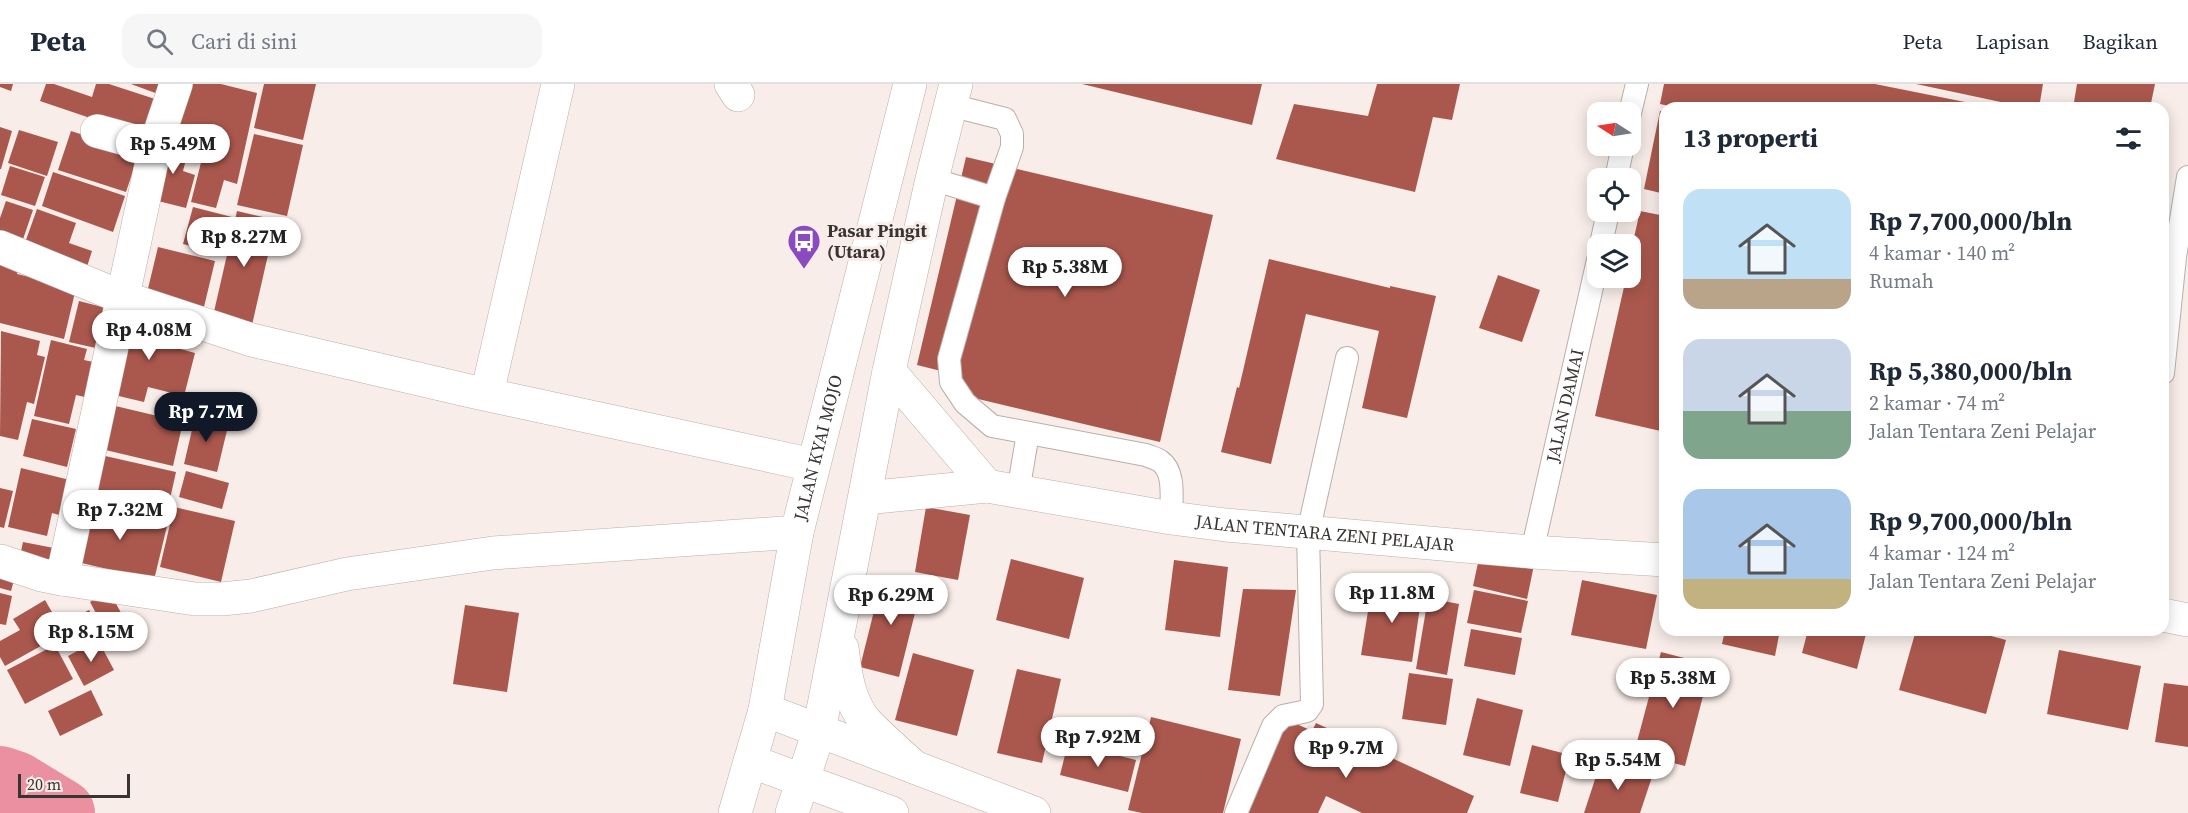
<!DOCTYPE html>
<html lang="id">
<head>
<meta charset="utf-8">
<style>
	body { margin:0; font-family:"Source Serif 4",serif; background:#f6f6f7; color:#1f2937; height:100vh; display:flex; flex-direction:column; font-size:22px; white-space:nowrap }
	* { box-sizing:border-box; margin:0 }
	p { font-size:20px; color:#747a83 }
	.icon { flex:none; width:33px; height:33px; fill:none; stroke:currentColor; stroke-width:2; stroke-linecap:round; stroke-linejoin:round }
	.map { position:relative; flex:1; overflow:hidden }
	.sheet { position:absolute; left:1659px; top:18px; width:510px; height:534px; display:flex; flex-direction:column; background:#fff; border-radius:18px; box-shadow:0 3px 15px #0003 }
	.sheet>* { flex:none }
	.needle { width:39px; rotate:282deg }
	.tools { position:absolute; left:1587px; top:18px; display:grid; gap:12px }
	.tools a { display:grid; place-items:center; width:54px; height:54px; border-radius:12px; background:#fff; box-shadow:0 3px 15px #0003; font-size:30px }
	.scale { position:absolute; left:18px; bottom:15px; width:112px; box-sizing:border-box; padding-left:6px; border:3px solid #383432; border-top:0; font-size:16px; line-height:21px; white-space:nowrap; color:#383432; -webkit-text-stroke:4px #f8ede8; paint-order:stroke }
	.price { position:absolute; translate:-50% -51px; padding:0 14px; border-radius:21px; background:#fff; color:#222; font-size:20px; line-height:39px; filter:drop-shadow(0 2px 3px #0008) }
	.price::after { content:''; position:absolute; left:50%; top:36px; width:18px; height:14px; margin-left:-9px; background:inherit; clip-path:polygon(0 0,100% 0,50% 100%) }
	.price.on { background:#111827; color:#fff }
	ul { padding:0; list-style:none }
	li { display:flex; align-items:center; gap:18px; height:150px; padding:0 24px }
	li span { display:grid; place-items:center; flex:none; width:168px; height:120px; border-radius:18px; color:#555 }
	li>.icon { margin-inline-start:auto }
	span .icon { width:72px; height:72px; fill:#fffc; stroke-width:1 }
	li b { font-size:26px }
	h2 { display:flex; justify-content:space-between; align-items:center; height:72px; padding:0 24px; font-size:26px }
	header { display:flex; align-items:center; gap:36px; box-sizing:border-box; height:84px; padding:0 30px; background:#fff; border-bottom:2px solid #e0e1e3 }
	header strong { font-size:28px }
	nav { display:flex; gap:33px; margin-inline-start:auto; font-size:21px }
	.search { width:420px; height:54px; background:#f6f6f7; display:flex; align-items:center; gap:15px; box-sizing:border-box; padding:0 21px; border-radius:18px; color:#747a83; font-size:22px }
	.map>svg:first-child { display:block }
	.lines { fill:none; stroke-linecap:round; stroke-linejoin:round }
	.river { stroke:#ea90a0; stroke-width:68 }
	.building { fill:#aa584d }
	.service-casing { stroke:#b9afaa; stroke-width:24 }
	.minor-casing { stroke:#b9afaa; stroke-width:34 }
	.tertiary-casing { stroke:#b9afaa; stroke-width:34 }
	.primary-casing { stroke:#b9afaa; stroke-width:34 }
	.service { stroke:#fff; stroke-width:22 }
	.minor { stroke:#fff; stroke-width:33 }
	.tertiary { stroke:#fff; stroke-width:33 }
	.primary { stroke:#fff; stroke-width:33 }
	.labels { text-anchor:middle; stroke-width:6; stroke-linejoin:round; paint-order:stroke }
	.poi-label { font-size:18px; font-weight:bold; fill:#383432; stroke:#f8ede8; text-anchor:start }
	.street-label { font-size:18px; fill:#383432; stroke:#f8ede8 }
</style>
</head>
<body>
<header>
<strong>Peta</strong>
<div class="search"><svg class="icon" aria-label="search" viewBox="0 0 24 24"><circle cx="10" cy="10" r="6"/><path d="M15 15l6 6"/></svg>Cari di sini</div>
<nav><a>Peta</a><a>Lapisan</a><a>Bagikan</a></nav>
</header>
<div class="map">
<svg width="2188" height="729" viewBox="0 0 2188 729">
	<rect width="100%" height="100%" fill="#f8ede8"/>
	<g class="lines">
		<polyline class="river" points="0,696 15,701 61,729"/>
	</g>
	<g class="building">
		<polygon points="0,0 13,0 11,7 0,3"/>
		<polygon points="46,0 54,0 92,13 96,0 109,0 158,16 146,53 40,17"/>
		<polygon points="131,0 161,0 158,10"/>
		<polygon points="183,0 221,0 257,9 237,100 224,96 216,124 191,118 208,51 218,52 172,40"/>
		<polygon points="264,0 316,0 303,56 254,44"/>
		<polygon points="1082,0 1262,0 1252,41"/>
		<polygon points="1377,0 1460,0 1452,36 1433,33 1415,108 1276,75 1294,20 1368,32"/>
		<polygon points="1664,0 1875,0 1990,23 1678,24 1660,20"/>
		<polygon points="1916,0 2043,0 2039,24 2029,24"/>
		<polygon points="2077,0 2155,0 2150,24 2073,24"/>
		<polygon points="1660,27 1665,28 1665,110 1644,105"/>
		<polygon points="0,43 12,47 1,85 0,85"/>
		<polygon points="19,46 58,58 47,92 8,79"/>
		<polygon points="71,47 139,69 126,108 58,86"/>
		<polygon points="254,50 303,61 287,132 237,121"/>
		<polygon points="166,54 190,60 183,87 195,91 186,124 150,115"/>
		<polygon points="966,73 1213,131 1160,358 953,309 957,291 917,281"/>
		<polygon points="10,82 45,93 35,122 1,111"/>
		<polygon points="53,88 125,112 113,148 42,122"/>
		<polygon points="6,117 33,126 20,164 0,157 0,134"/>
		<polygon points="193,123 232,133 222,170 183,160"/>
		<polygon points="37,125 76,139 69,159 92,167 84,192 21,170"/>
		<polygon points="237,127 276,136 252,241 213,232"/>
		<polygon points="1640,127 1665,132 1665,348 1595,332 1626,194 1630,194 1630,171"/>
		<polygon points="158,163 215,177 203,227 146,213"/>
		<polygon points="1269,175 1390,204 1390,202 1436,212 1407,334 1362,324 1379,247 1306,230 1271,380 1221,368 1237,303 1239,304"/>
		<polygon points="0,177 19,181 17,190 76,204 64,255 0,239"/>
		<polygon points="1498,191 1540,206 1522,258 1479,244"/>
		<polygon points="79,217 110,225 100,265 69,258"/>
		<polygon points="126,230 178,244 173,263 195,269 184,312 148,303 144,318 106,309"/>
		<polygon points="1,247 40,257 37,271 45,273 34,320 27,318 18,356 0,352"/>
		<polygon points="51,256 87,265 84,276 98,279 89,314 76,311 69,340 34,332"/>
		<polygon points="107,320 183,338 173,382 97,364"/>
		<polygon points="196,329 229,338 217,388 184,380"/>
		<polygon points="32,335 76,345 67,383 23,372"/>
		<polygon points="92,369 176,388 166,433 94,416"/>
		<polygon points="21,384 74,397 66,433 52,429 47,452 8,443"/>
		<polygon points="186,387 229,399 222,425 179,413"/>
		<polygon points="0,404 13,407 4,444 0,443"/>
		<polygon points="87,418 168,438 154,496 73,477"/>
		<polygon points="174,423 235,437 221,498 160,483"/>
		<polygon points="926,423 970,431 958,496 915,488"/>
		<polygon points="23,458 64,466 59,490 18,481"/>
		<polygon points="1481,465 1535,476 1527,515 1473,502"/>
		<polygon points="1011,475 1084,494 1069,555 996,536"/>
		<polygon points="1174,476 1228,483 1220,553 1165,546"/>
		<polygon points="0,480 17,485 11,507 0,504"/>
		<polygon points="883,491 922,501 899,593 860,583"/>
		<polygon points="1582,496 1657,511 1646,565 1571,551"/>
		<polygon points="1372,502 1422,509 1412,578 1361,571"/>
		<polygon points="1243,505 1296,506 1280,612 1228,606"/>
		<polygon points="1474,506 1528,517 1521,549 1467,539"/>
		<polygon points="109,507 125,536 105,546 90,518"/>
		<polygon points="0,509 12,512 6,541 0,540"/>
		<polygon points="1428,514 1459,520 1447,591 1416,585"/>
		<polygon points="45,516 64,549 5,582 0,573 0,557 20,546 13,535"/>
		<polygon points="465,521 519,529 507,608 453,600"/>
		<polygon points="89,526 102,548 79,562 66,538"/>
		<polygon points="1471,545 1522,554 1515,591 1464,582"/>
		<polygon points="1725,546 1780,546 1775,572 1722,560"/>
		<polygon points="1808,546 1867,546 1857,585 1802,569"/>
		<polygon points="1916,546 1969,546 2006,556 1986,630 1899,606"/>
		<polygon points="98,556 114,586 84,602 68,572"/>
		<polygon points="55,561 73,595 25,620 7,586"/>
		<polygon points="2059,566 2141,582 2128,646 2047,630"/>
		<polygon points="1661,568 1711,581 1685,682 1634,669"/>
		<polygon points="913,569 974,586 957,652 895,636"/>
		<polygon points="1017,585 1061,595 1042,679 997,669"/>
		<polygon points="1409,589 1453,595 1446,641 1402,635"/>
		<polygon points="2164,599 2188,602 2188,663 2155,658"/>
		<polygon points="91,606 103,631 60,652 48,627"/>
		<polygon points="1477,614 1523,626 1510,682 1463,671"/>
		<polygon points="1151,633 1241,655 1223,729 1142,729 1128,726"/>
		<polygon points="1288,636 1312,647 1316,639 1474,712 1467,729 1362,729 1326,712 1318,729 1245,729"/>
		<polygon points="1068,659 1136,676 1128,708 1060,691"/>
		<polygon points="1532,661 1570,671 1558,718 1520,709"/>
		<polygon points="1601,677 1652,693 1640,729 1584,729"/>
	</g>
	<g class="lines">
		<g class="service-casing">
			<g id="service">
				<path d="M950,21L1005,35L1012,50V63L994,114L949,275L951,298L965,319L992,342L1146,371C1150,373 1156,374 1160,377C1176,388 1171,417 1171,434"/>
				<polyline points="1630,29 1637,0"/>
				<polyline points="1616,94 1623,62"/>
				<polyline points="932,95 994,114"/>
				<polyline points="1601,160 1608,128"/>
				<polyline points="2163,289 2175,173 2188,93"/>
				<polyline points="1018,408 1028,349"/>
				<path id="s1" d="M1532,468L1598,176"/>
				<polyline points="1236,729 1273,642 1283,632 1307,627 1312,620 1308,449 1347,274"/>
			</g>
		</g>
		<g class="minor-casing">
			<g id="minor">
				<polyline points="731,0 738,11"/>
				<polyline points="155,63 176,0"/>
				<polyline points="0,163 124,214 252,256 470,307 813,381"/>
				<polyline points="889,287 987,402"/>
				<polyline points="487,310 558,0"/>
				<path id="s2" d="M865,414L987,402L1171,434L1226,441L1532,468L1665,476"/>
				<polyline points="0,477 42,491 62,495 195,515 222,515 251,512 347,490 493,469 797,448"/>
				<polyline points="62,495 155,63 97,47"/>
				<polyline points="2163,531 2188,536"/>
			</g>
		</g>
		<g class="tertiary-casing">
			<g id="tertiary">
				<polyline points="765,626 1034,729"/>
				<polyline points="750,677 892,729"/>
			</g>
		</g>
		<g class="primary-casing">
			<g id="primary">
				<path d="M842,564C845,589 849,618 866,638C881,654 898,668 914,683"/>
				<path id="s3" d="M735,729L765,626L797,448L910,0"/>
				<polyline points="792,729 819,647 889,287 932,95 956,0"/>
			</g>
		</g>
		<use href="#service" class="service"/>
		<use href="#minor" class="minor"/>
		<use href="#tertiary" class="tertiary"/>
		<use href="#primary" class="primary"/>
	</g>
	<defs>
		<g id="bus-pin" transform="scale(1.725)"><path d="M0 17L-7.5 6A9.5 9.5 0 1 1 7.5 6Z" fill="#8a4ac0" stroke="#f8ede8"/><path d="M-5-6H5V4H4V6H2V4H-2V6H-4V4H-5ZM-3.5-4V0h7V-4ZM-3.5 1.2v1.5H-2V1.2ZM2 1.2v1.5H3.5V1.2Z" fill="#fff"/></g>
	</defs>
	<g fill-rule="evenodd">
		<use href="#bus-pin" x="804" y="157"/>
	</g>
	<g class="labels">
		<g class="poi-label">
			<text x="827" y="153">Pasar Pingit<tspan x="827" dy="21">(Utara)</tspan></text>
		</g>
		<g class="street-label">
			<text dy="6" stroke="none"><textPath href="#s1" startOffset="150">JALAN DAMAI</textPath></text>
			<text dy="6" stroke="none"><textPath href="#s3" startOffset="375">JALAN KYAI MOJO</textPath></text>
			<text dy="6" stroke="none"><textPath href="#s2" startOffset="464">JALAN TENTARA ZENI PELAJAR</textPath></text>
		</g>
	</g>
</svg>
<div class="tools">
<a><svg class="needle" viewBox="-14 -14 28 28"><path d="M0-13l5 13h-10z" fill="#e53935"/><path d="M0 13l5-13h-10z" fill="#747a83"/></svg></a>
<a><svg class="icon" aria-label="locate" viewBox="0 0 24 24"><circle cx="12" cy="12" r="6"/><path d="M12 2v4M12 18v4M2 12h4M18 12h4"/></svg></a>
<a><svg class="icon" aria-label="layers" viewBox="0 0 24 24"><path d="M12 4l9 5-9 5-9-5zM3 14l9 5 9-5"/></svg></a>
</div>
<div class="scale">20 m</div>
<b class="price" style="left:173px;top:91px">Rp 5.49M</b>
<b class="price" style="left:244px;top:184px">Rp 8.27M</b>
<b class="price" style="left:1065px;top:214px">Rp 5.38M</b>
<b class="price" style="left:149px;top:277px">Rp 4.08M</b>
<b class="price on" style="left:206px;top:359px">Rp 7.7M</b>
<b class="price" style="left:120px;top:457px">Rp 7.32M</b>
<b class="price" style="left:1392px;top:540px">Rp 11.8M</b>
<b class="price" style="left:891px;top:542px">Rp 6.29M</b>
<b class="price" style="left:91px;top:579px">Rp 8.15M</b>
<b class="price" style="left:1673px;top:625px">Rp 5.38M</b>
<b class="price" style="left:1098px;top:684px">Rp 7.92M</b>
<b class="price" style="left:1346px;top:695px">Rp 9.7M</b>
<b class="price" style="left:1618px;top:707px">Rp 5.54M</b>
<section class="sheet">
<h2>13 properti<svg class="icon" aria-label="filters" viewBox="0 0 24 24"><path d="M4 7h16M4 17h16"/><circle cx="9" cy="7" r="2"/><circle cx="15" cy="17" r="2"/></svg></h2>
<ul>
<li><span style="background:linear-gradient(#bfe0f5 75%,#b9a48a 0)"><svg class="icon" aria-label="home" viewBox="0 0 24 24"><path d="M3 11l9-7 9 7M6 9v11h12V9"/></svg></span><div><b>Rp 7,700,000/bln</b><p>4 kamar · 140 m²</p><p>Rumah</p></div></li>
<li><span style="background:linear-gradient(#c9d6e8 60%,#7fa58c 0)"><svg class="icon" aria-label="home" viewBox="0 0 24 24"><path d="M3 11l9-7 9 7M6 9v11h12V9"/></svg></span><div><b>Rp 5,380,000/bln</b><p>2 kamar · 74 m²</p><p>Jalan Tentara Zeni Pelajar</p></div></li>
<li><span style="background:linear-gradient(#a9c7e8 75%,#c2b280 0)"><svg class="icon" aria-label="home" viewBox="0 0 24 24"><path d="M3 11l9-7 9 7M6 9v11h12V9"/></svg></span><div><b>Rp 9,700,000/bln</b><p>4 kamar · 124 m²</p><p>Jalan Tentara Zeni Pelajar</p></div></li>
</ul>
</section>
</div>
</body>
</html>
